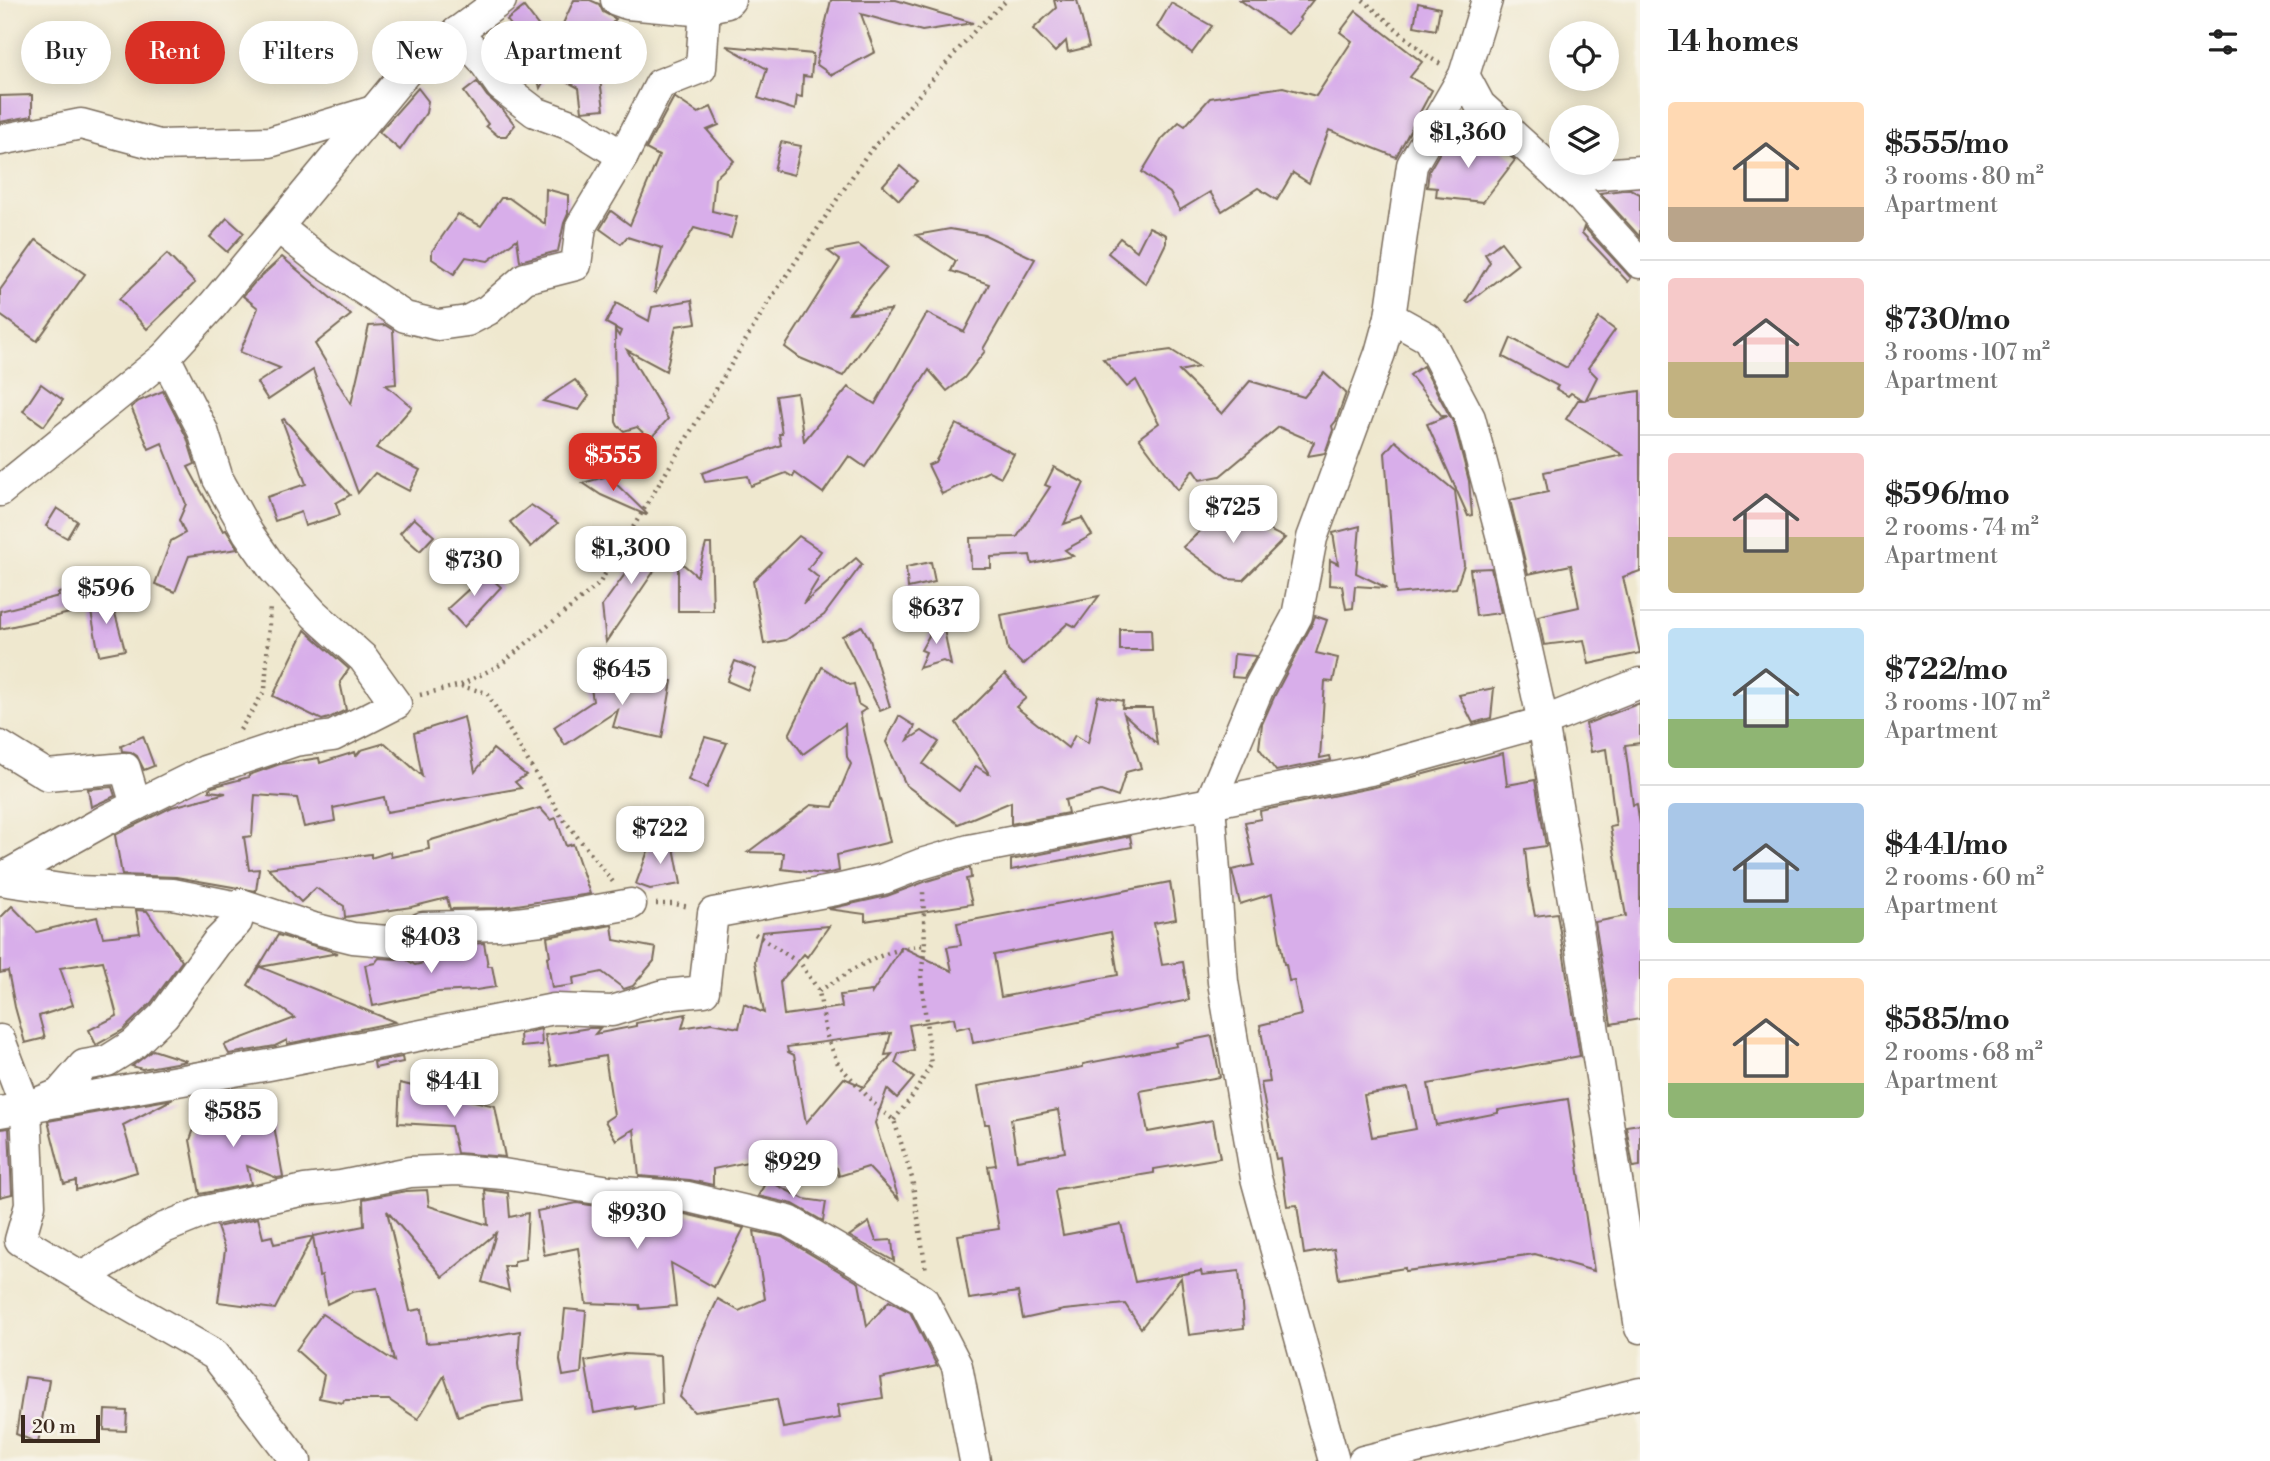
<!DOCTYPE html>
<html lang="en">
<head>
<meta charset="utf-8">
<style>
	body { margin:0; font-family:"Libre Bodoni",serif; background:#f2f2f2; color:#222; height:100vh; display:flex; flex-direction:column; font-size:26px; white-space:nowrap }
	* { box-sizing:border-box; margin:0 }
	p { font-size:23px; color:#767676 }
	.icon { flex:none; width:38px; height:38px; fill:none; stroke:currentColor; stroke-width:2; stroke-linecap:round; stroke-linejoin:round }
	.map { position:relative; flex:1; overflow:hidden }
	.side { display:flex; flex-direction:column; background:#fff; width:630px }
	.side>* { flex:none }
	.top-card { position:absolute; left:21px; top:21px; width:665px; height:63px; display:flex; gap:14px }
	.tools { position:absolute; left:1549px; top:21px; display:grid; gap:14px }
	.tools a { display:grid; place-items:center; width:70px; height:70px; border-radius:50%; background:#fff; box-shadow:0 4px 18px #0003; font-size:35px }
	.scale { position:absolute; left:21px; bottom:18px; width:79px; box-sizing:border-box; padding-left:7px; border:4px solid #3b2a1e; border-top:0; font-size:19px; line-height:24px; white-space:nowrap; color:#3b2a1e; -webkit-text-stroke:5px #f7f3e8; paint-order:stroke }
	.price { position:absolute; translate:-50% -60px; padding:0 16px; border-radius:14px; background:#fff; color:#222; font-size:23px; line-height:46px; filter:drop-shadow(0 2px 4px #0008) }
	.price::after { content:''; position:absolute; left:50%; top:42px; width:21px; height:16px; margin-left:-10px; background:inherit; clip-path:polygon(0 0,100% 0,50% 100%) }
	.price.current { background:#d93025; color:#fff }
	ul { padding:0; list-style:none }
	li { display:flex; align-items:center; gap:21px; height:175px; padding:0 28px }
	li+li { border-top:2px solid #e0e0e0 }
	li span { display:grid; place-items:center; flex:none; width:196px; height:140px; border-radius:7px; color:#555 }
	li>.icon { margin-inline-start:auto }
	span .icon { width:84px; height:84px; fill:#fffc; stroke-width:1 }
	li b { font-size:30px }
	h2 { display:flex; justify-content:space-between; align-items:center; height:84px; padding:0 28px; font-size:30px }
	.chip { padding:0 24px; border-radius:32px; background:#fff; box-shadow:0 4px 18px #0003; font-size:24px; line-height:63px }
	.chip.current { background:#d93025; color:#fff }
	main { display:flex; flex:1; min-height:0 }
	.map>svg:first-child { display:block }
	.building { fill:#d8aeea; fill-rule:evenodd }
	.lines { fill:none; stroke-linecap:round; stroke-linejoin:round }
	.minor-casing { stroke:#7a6c5c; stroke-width:33 }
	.path { stroke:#7a6c5c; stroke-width:4.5; stroke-dasharray:2 5; stroke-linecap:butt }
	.minor { stroke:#fff; stroke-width:30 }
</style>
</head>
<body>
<main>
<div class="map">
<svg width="1640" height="1461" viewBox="0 0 1640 1461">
	<rect width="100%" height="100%" fill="#f7f3e8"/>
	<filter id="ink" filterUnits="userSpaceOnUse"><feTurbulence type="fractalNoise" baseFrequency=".0143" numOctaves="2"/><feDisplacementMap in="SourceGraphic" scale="14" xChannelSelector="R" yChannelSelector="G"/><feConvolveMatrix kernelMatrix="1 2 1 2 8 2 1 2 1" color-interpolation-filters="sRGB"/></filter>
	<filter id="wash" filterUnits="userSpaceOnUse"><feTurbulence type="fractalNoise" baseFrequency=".00686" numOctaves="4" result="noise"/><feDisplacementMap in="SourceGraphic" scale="28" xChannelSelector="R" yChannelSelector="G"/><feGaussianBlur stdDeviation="1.57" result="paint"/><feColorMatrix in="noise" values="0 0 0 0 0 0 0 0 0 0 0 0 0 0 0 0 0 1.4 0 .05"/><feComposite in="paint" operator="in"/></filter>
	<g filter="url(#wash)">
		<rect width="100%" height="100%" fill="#efe8cf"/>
		<g id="blocks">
			<g class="building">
				<polygon points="574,0 590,0 599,4 603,12 616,19 589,49 597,57 604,109 582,111 579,88 549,72 540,88 531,51 507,20 524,7 553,45"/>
				<polygon points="831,0 896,0 973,23 922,31 861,14 875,52 832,75 816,64"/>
				<polygon points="1054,0 1077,0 1089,47 1068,52 1066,41 1055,52 1033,29 1056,8"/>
				<polygon points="1240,0 1313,0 1299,18 1301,20 1288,34"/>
				<polygon points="1171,3 1212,26 1192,53 1157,27"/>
				<polygon points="1418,3 1440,8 1436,30 1414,26"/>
				<polygon points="1356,11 1422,62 1410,77 1432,90 1396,157 1329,130 1309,183 1293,173 1277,200 1258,188 1222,211 1210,192 1180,210 1170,193 1142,172 1162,139 1179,122 1185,126 1210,98 1283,87 1316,96 1352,41 1340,32"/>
				<polygon points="726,46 813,54 811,77 803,76 802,97 797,96 795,110 758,98 767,69"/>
				<polygon points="477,82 487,96 503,110 515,125 506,136 498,136 486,126 488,124 464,92"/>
				<polygon points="418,88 428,101 426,113 400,150 379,132"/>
				<polygon points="32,95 32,116 0,122 0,96"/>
				<polygon points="674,97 698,113 711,107 719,125 707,130 734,161 715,178 712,211 737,217 731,238 694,228 656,293 654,292 662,248 627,237 621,244 600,229 611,211 630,225 659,156 646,149"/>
				<polygon points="1451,133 1491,148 1494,144 1515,160 1483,202 1436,197 1437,188 1427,187 1429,171"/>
				<polygon points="781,142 801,146 794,175 774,170"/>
				<polygon points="900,166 917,181 899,200 883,185"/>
				<polygon points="546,189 568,195 568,214 564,223 558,251 520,261 517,239 488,261 466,257 454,274 432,259 432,251 458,214 481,226 501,198 509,198 545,224"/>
				<polygon points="1630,189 1640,194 1640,237 1600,193"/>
				<polygon points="227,218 244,233 227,252 210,237"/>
				<polygon points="1149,227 1166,235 1166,243 1146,284 1108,253 1120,238 1137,251"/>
				<polygon points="1584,227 1631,278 1628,282 1582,233"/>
				<polygon points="950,229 985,235 1035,259 983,349 985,351 964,378 947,391 929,370 865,467 849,456 823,493 795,473 793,477 786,473 751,486 748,476 705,482 702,473 781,445 779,434 782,434 776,396 797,393 804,441 848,387 875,404 927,313 964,332 989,284 951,271 956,261 916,235"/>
				<polygon points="36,240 85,274 37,341 0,315 0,290"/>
				<polygon points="1501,242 1518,264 1468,303 1466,301 1490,262 1485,254"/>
				<polygon points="859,245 887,267 849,313 891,310 843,376 800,358 785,347 840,260 828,251"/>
				<polygon points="167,254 195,283 147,329 119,299"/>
				<polygon points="282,257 351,315 315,344 351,404 369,326 385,325 393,330 396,384 386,385 412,407 376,448 420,470 409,491 375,473 358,493 313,370 268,400 257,383 280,368 240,352 258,308 243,296 255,282"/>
				<polygon points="692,300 696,323 676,326 666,371 627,350 668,419 650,439 637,427 624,431 618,426 616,422 615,330 619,336 621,331 606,323 616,303 649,321 652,307"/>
				<polygon points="1599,318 1615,330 1588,368 1597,377 1586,399 1640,391 1640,571 1623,577 1640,653 1589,664 1584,640 1544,645 1538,616 1579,607 1571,565 1528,574 1510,500 1548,492 1544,472 1623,455 1566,419 1578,400 1583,400 1571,393 1568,396 1556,389 1558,386 1503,357 1511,338 1567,368 1580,346"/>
				<polygon points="1171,350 1198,367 1179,371 1222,414 1250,381 1304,397 1324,373 1346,393 1336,421 1332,426 1333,430 1325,453 1308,456 1314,442 1279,427 1220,476 1200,480 1193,470 1178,490 1139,438 1159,423 1136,380 1127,387 1103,359"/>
				<polygon points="1423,366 1454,424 1469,481 1472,515 1468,516 1427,424 1447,416 1442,416 1410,375"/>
				<polygon points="575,380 589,396 579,410 543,401"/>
				<polygon points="41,384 63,400 44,426 23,411"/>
				<polygon points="163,391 187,438 195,464 188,467 223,531 226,530 238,549 189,556 175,592 155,584 171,541 185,533 179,520 186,504 162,443 149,449 131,407 139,401"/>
				<polygon points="284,419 350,495 336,503 340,515 305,526 301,512 275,521 267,497 306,484 282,420"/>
				<polygon points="956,424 1014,454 1001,477 989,471 942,494 928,465 935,462"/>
				<polygon points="1395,441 1455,491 1464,565 1456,588 1396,594 1385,453"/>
				<polygon points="1054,467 1084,483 1064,524 1082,518 1092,535 1065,550 1073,556 1032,564 1030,555 991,557 991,568 971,568 970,538 1017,537 1050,487 1045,485"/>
				<polygon points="608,476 647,514 646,515 601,495 583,483"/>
				<polygon points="531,505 558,523 531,547 510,522"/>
				<polygon points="57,508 77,521 67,538 46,526"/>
				<polygon points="1225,508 1285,538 1243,580 1227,579 1183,547"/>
				<polygon points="414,518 434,536 420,551 400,533"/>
				<polygon points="1360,526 1356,573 1387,588 1355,586 1353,608 1346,609 1342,586 1329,585 1330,560 1338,564 1333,533"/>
				<polygon points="799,536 821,551 808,569 819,578 803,604 856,558 862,564 824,615 786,640 764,644 753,581"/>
				<polygon points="651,538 667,552 606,642 602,606"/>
				<polygon points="706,544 711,544 713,611 678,611 678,560 697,576"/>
				<polygon points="931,562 935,582 908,588 906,567"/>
				<polygon points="1491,568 1501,613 1476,616 1470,569"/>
				<polygon points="481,569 501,587 464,627 447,609 471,587 467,584"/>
				<polygon points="80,589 83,610 0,629 0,611 59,596 58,593"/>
				<polygon points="110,595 125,650 99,655 89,601"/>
				<polygon points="1099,596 1076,627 1068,623 1023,665 1008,650 1001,615"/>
				<polygon points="941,614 951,665 943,661 919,668 926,652 921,650"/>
				<polygon points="1315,616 1327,620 1316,653 1338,658 1333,682 1325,681 1320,758 1330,756 1331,760 1276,771 1259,748 1262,724 1275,695 1312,624"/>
				<polygon points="862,626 870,640 890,707 880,711 842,636"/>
				<polygon points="1120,629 1151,629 1152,650 1120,650"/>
				<polygon points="305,630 349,669 340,682 346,710 329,718 322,720 273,696"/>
				<polygon points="1234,654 1256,656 1244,678 1232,677"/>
				<polygon points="735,661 756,669 748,690 727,681"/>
				<polygon points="822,667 850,685 854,684 858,704 866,709 860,713 890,842 837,855 839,871 825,874 782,869 784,853 748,852 811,805 833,807 851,764 847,757 845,724 803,754 789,735"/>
				<polygon points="1005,674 1026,698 1016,707 1068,748 1075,735 1088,743 1098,696 1123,701 1122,708 1152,708 1157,744 1124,714 1141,768 1126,772 1118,797 1101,791 1065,800 1068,813 1011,824 1011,802 958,824 906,785 886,742 899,716 915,726 908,740 922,731 939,742 923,764 959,791 976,766 990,775 956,723"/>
				<polygon points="589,675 650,678 672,681 662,738 613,727 618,710 565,745 554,727 593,701"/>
				<polygon points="1494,688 1491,718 1473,723 1459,695"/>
				<polygon points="1640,703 1640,743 1625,745 1633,805 1637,804 1640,825 1640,1019 1611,1024 1595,922 1626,916 1610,827 1616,826 1606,749 1591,752 1586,724"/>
				<polygon points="464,717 475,772 493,749 526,775 515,782 521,788 387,812 384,797 333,808 335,821 304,827 297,798 255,795 252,836 244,837 249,870 259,869 256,891 176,877 122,875 115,835 172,807 226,793 209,791 209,789 212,787 249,777 249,775 280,764 319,758 320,763 355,752 356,756 361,750 385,743 422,776 414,733"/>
				<polygon points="143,736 154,766 144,770 137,756 131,752 122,751 121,746"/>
				<polygon points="705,737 727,743 707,788 688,780"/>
				<path d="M1503,753L1507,785L1535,780L1546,846L1525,849L1529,886L1535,916L1557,913L1580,1056L1428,1084L1436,1125L1498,1113V1110L1568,1099L1594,1271L1535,1254L1437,1267L1405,1271V1268L1339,1279L1334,1249L1304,1254L1297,1205L1287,1206L1280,1158L1276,1159L1265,1105L1261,1083L1270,1082L1260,1025L1301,1015L1294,980L1289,981L1286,964H1284L1272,894L1240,904L1232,870L1254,865L1245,822L1261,819L1260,811L1375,787ZM1408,1088L1416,1129L1372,1137L1364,1095Z"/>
				<polygon points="112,787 115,796 91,807 88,789"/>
				<polygon points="540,808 551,820 556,818 566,846 573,844 590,894 497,908 450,909 447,898 411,907 345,917 344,906 316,888 301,902 268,868 371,854 371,858 390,852 391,857 429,849 428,841"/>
				<polygon points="1130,836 1132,847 1011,870 1011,860"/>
				<polygon points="672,837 681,884 650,889 636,884 652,840"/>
				<polygon points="970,868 971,878 966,879 972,904 865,921 865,914 828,909 887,896 927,881"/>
				<path d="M1170,882L1176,919L1154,923L1162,965L1183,962L1189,1000L973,1043L970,1026L956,1029L954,1018L909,1025L914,1050L899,1053L895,1063L914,1078L897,1098L887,1089L875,1123L899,1200L868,1167L839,1176L837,1168L819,1159L752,1170L747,1162L713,1169V1185L690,1180L639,1176L634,1129L616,1140L605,1121L614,1115L605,1056L551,1066L545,1035L589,1028H600L595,1034L636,1026V1023L686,1014L682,1028L712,1023L739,1028L744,1004L764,1013L755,961L762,932L829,926L807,957L804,954L780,982L784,1015L842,1007L840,995L872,991V993L902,947L952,971L947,947L961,945L957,923ZM1111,932L1118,975L1001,997L994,955ZM891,1033L885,1055L892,1054L864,1087L844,1078L806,1123L794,1055L788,1052L787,1047Z"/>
				<polygon points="12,906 37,932 97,917 103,937 140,933 136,910 147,911 182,961 151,1003 123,1030 96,1045 89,1030 117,1016 103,961 60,968 73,1005 39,1016 45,1038 25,1043 15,1007 8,971 0,973 0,918"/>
				<polygon points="612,925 614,940 656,948 654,961 633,986 624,989 602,972 573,978 574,985 552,988 547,957 550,956 547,937"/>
				<polygon points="278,935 338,953 260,967 395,1022 287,1044 287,1040 275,1046 229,1054 224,1045 295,1018 248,985"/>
				<polygon points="484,943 488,966 492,966 496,987 476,990 438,992 373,1006 365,965 375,963 379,958 396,959 404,958 415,965 442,959 440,946"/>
				<polygon points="541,1029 542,1045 521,1047 520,1034"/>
				<path d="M1212,1036L1220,1077L1140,1091L1148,1132L1213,1120L1220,1158L1154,1169V1173L1057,1189L1055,1192L1063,1235L1121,1224L1135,1282L1201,1271L1202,1275L1239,1271L1244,1328L1189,1335L1181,1278L1141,1328L1125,1304L1064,1310L1023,1319L1018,1292L969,1299L958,1235L999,1229L988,1166L996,1165L989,1124H985L978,1086L1083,1067V1064L1177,1046L1176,1043ZM1058,1110L1065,1152L1017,1160L1011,1119Z"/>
				<polygon points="153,1050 187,1061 142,1069 132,1066"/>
				<polygon points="402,1057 403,1062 375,1068 374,1062"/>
				<polygon points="400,1083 495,1106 505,1157 457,1153 451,1126 398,1123"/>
				<polygon points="173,1099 123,1125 137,1172 76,1190 76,1181 64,1184 48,1121"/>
				<polygon points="225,1102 237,1120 272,1114 283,1177 277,1178 247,1166 251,1184 200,1194 190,1140 202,1107"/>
				<polygon points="1640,1124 1640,1166 1633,1167 1626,1126"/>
				<polygon points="9,1128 12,1194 0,1197 0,1129"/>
				<polygon points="767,1180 804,1199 826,1202 823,1221 793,1204 758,1196"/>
				<polygon points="427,1190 429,1206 488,1225 485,1190 508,1193 510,1217 528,1213 525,1259 514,1261 514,1266 504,1266 509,1291 482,1282 496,1233 443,1277 387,1211 410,1311 422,1309 426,1343 468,1340 520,1331 518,1364 523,1401 488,1406 458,1416 444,1376 418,1419 389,1400 344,1400 343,1403 319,1398 324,1375 296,1350 322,1314 394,1361 377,1288 352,1292 327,1304 322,1275 319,1276 313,1236 275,1309 218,1302 225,1250 217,1227 258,1218 263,1238 272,1236 274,1244 364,1226 363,1199 406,1191"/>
				<polygon points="577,1203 609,1208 685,1214 744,1228 714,1287 671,1263 676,1306 640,1309 639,1305 586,1303 578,1248 544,1255 537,1211"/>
				<polygon points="869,1222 876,1241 892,1240 894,1261 849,1236"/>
				<polygon points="754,1231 782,1237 859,1283 867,1326 889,1301 910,1312 937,1366 880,1378 883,1398 838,1405 840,1418 783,1428 777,1399 694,1412 680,1397 697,1343 718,1299 739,1311 765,1299"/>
				<polygon points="565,1309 586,1311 581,1373 563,1376 560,1360"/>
				<polygon points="624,1354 660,1356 662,1404 635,1409 635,1406 594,1413 585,1361"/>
				<polygon points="25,1377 49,1380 38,1443 16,1434"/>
				<polygon points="105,1410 127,1411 126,1431 104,1430"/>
			</g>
		</g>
	</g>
	<g filter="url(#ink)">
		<use href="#blocks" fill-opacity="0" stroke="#7a6c5c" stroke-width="2"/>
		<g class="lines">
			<g class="minor-casing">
				<g id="minor">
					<polyline points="616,0 627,4 694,10 727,3 730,0"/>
					<polyline points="457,32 482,59 501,86 535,112 576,127 623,156 660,84 701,68 705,7"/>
					<polyline points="1464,75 1480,105 1577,193 1640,263"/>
					<polyline points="0,140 81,124 159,145 270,142 373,111"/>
					<polyline points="1559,177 1640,171"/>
					<polyline points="278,227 323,263 405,317 438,325 467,321 488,310 525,278 576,265 581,226 623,156"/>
					<polyline points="1390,317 1428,338 1470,418 1503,542 1543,722 1578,929 1640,1328"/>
					<polyline points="0,491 165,357 213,305 411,66 501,0"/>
					<polyline points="0,746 47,775 125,768 136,805"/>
					<polyline points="0,879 106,820 205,771 295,741 333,736 396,704 363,658 314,614 274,570 248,533 218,479 203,431 165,357"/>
					<polyline points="0,880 75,891 173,894 233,906 241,904 237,922 217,942 164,1015 134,1044 107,1061 84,1065 59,1094 42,1101"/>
					<polyline points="241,904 313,928 353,938 398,942 423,927 498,925 542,920 631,904"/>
					<polyline points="0,1040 26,1108 30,1205 20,1240 82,1277"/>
					<polyline points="0,1112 269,1065 554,1009 612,1011 664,995 704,991 713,913 836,890 883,879 921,864 969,850 1210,803 1370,770 1543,722 1640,683"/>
					<polyline points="296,1461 215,1355 112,1296 82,1277 164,1228 206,1211 305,1190 341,1186 410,1172 458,1170 503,1174 610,1191 688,1197 789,1221 923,1300 957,1366 975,1461"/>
					<polyline points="1334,1461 1256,1178 1223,982 1210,803 1259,687 1297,616 1312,538 1380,353 1390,317 1412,165 1464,75 1487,0"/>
					<polyline points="1363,1461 1640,1393"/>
				</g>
			</g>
			<g class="path">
				<polyline points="1363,0 1430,58 1441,64"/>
				<polyline points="461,686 487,693 561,816 613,882"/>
				<polyline points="420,695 461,685 500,665 599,584 768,303 866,156 977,28 1007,0"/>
				<polyline points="240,730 265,690 270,606"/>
				<polyline points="656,904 675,904 689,907"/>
				<polyline points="755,934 801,964 819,991 826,1034 838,1064 879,1109 894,1120 912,1178 926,1271"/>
				<path d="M819,991C856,968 880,950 925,945"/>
				<polyline points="894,1120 914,1094 931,1065 921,976 925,945 923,892"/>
			</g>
			<use href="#minor" class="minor"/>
		</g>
	</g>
</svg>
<div class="tools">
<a><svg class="icon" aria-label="locate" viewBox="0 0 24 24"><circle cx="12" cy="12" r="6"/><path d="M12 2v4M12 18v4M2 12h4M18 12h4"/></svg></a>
<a><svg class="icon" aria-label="layers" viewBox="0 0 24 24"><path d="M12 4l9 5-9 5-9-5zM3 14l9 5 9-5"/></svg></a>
</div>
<div class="scale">20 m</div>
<b class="price" style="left:1468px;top:170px">$1,360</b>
<b class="price current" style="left:613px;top:493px">$555</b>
<b class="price" style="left:1233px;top:545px">$725</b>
<b class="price" style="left:631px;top:586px">$1,300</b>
<b class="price" style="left:474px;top:598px">$730</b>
<b class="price" style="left:106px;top:626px">$596</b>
<b class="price" style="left:936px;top:646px">$637</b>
<b class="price" style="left:622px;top:707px">$645</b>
<b class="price" style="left:660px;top:866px">$722</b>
<b class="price" style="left:431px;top:975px">$403</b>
<b class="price" style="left:454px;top:1119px">$441</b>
<b class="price" style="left:233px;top:1149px">$585</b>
<b class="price" style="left:793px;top:1200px">$929</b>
<b class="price" style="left:637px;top:1251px">$930</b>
<div class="top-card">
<a class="chip">Buy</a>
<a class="chip current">Rent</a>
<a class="chip">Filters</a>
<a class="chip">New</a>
<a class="chip">Apartment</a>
</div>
</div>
<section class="side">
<h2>14 homes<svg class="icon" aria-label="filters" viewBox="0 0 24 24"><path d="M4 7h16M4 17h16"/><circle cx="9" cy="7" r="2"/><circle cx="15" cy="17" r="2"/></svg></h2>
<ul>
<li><span style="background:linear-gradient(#ffd9b3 75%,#b9a48a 0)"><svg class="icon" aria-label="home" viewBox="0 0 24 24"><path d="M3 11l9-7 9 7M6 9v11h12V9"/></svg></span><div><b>$555/mo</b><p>3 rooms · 80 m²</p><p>Apartment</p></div></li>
<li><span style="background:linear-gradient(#f6c9c9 60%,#c2b280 0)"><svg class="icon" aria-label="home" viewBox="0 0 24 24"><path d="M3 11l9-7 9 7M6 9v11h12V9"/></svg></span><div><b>$730/mo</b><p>3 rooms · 107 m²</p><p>Apartment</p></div></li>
<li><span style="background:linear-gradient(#f6c9c9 60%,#c2b280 0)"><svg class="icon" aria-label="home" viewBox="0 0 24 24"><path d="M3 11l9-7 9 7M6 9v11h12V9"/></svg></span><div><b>$596/mo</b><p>2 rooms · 74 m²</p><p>Apartment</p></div></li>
<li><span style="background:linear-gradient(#bfe0f5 65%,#8fb573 0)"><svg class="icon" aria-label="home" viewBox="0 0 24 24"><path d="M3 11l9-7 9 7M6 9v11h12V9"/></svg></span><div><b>$722/mo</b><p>3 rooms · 107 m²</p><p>Apartment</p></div></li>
<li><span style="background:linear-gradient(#a9c7e8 75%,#8fb573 0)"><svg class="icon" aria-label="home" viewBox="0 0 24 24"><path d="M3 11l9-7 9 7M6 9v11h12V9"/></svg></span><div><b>$441/mo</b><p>2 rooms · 60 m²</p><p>Apartment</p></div></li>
<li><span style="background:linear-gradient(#ffd9b3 75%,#8fb573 0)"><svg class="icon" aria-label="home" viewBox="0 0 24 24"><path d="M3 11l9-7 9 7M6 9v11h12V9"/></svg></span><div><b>$585/mo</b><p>2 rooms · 68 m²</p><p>Apartment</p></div></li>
</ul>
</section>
</main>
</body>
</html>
